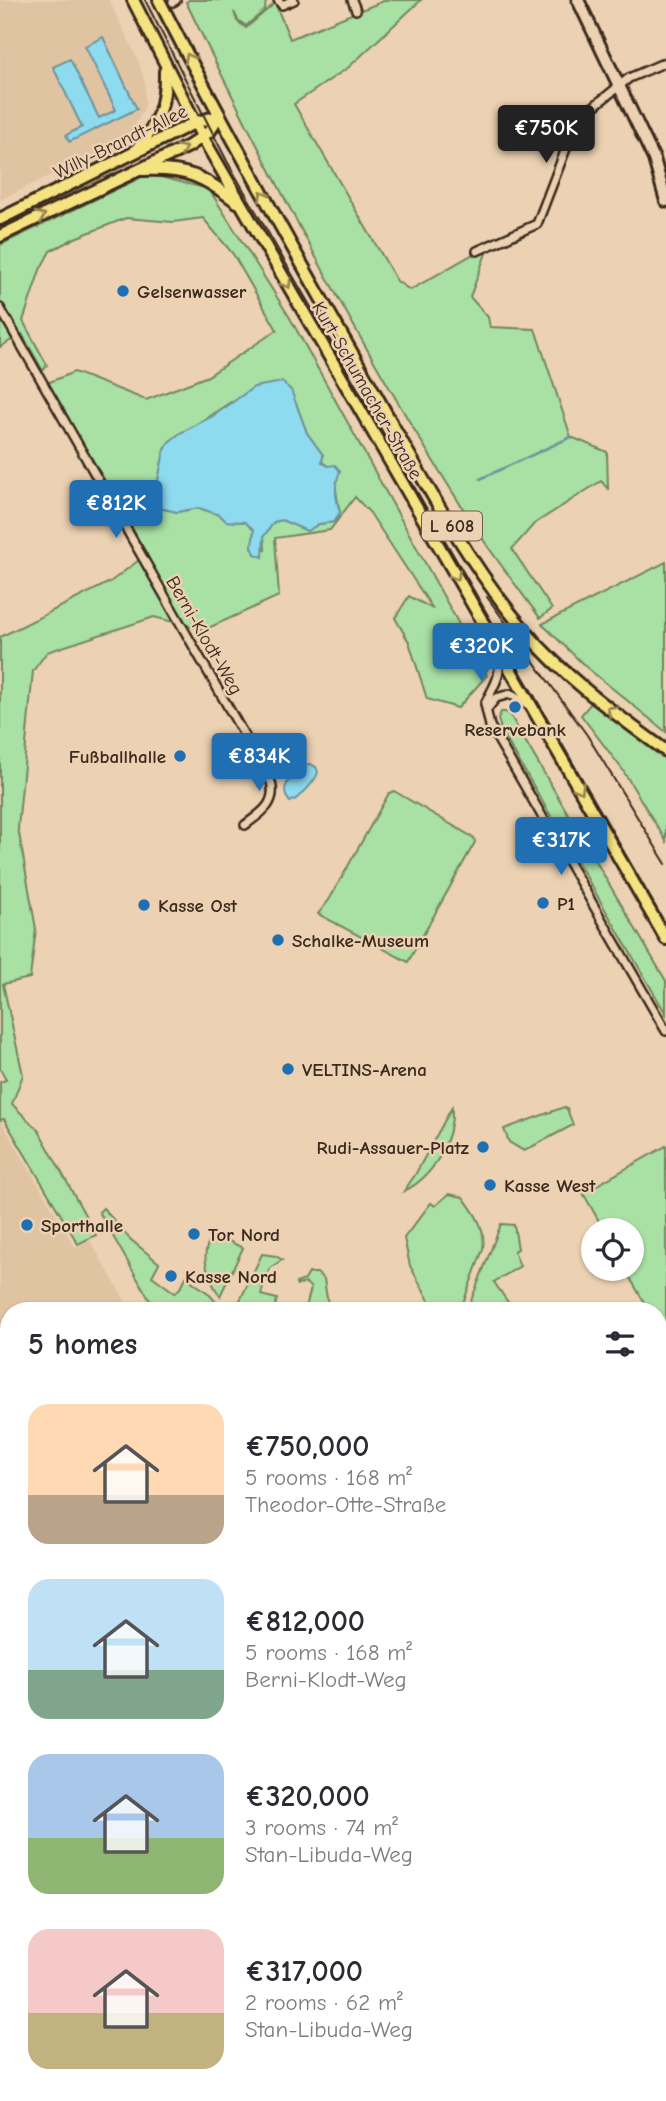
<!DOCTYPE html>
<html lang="en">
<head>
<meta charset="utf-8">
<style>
	body { margin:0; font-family:"Comic Neue",sans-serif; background:#f2f2f3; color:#2b2b33; height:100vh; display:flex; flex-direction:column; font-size:26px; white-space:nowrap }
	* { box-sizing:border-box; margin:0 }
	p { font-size:23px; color:#7c7c81 }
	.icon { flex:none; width:38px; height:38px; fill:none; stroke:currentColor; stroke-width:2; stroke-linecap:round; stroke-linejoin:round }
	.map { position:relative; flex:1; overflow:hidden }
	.details { position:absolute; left:0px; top:1302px; width:667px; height:800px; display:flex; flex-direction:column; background:#fff; border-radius:28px 28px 0 0; box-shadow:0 2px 5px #0004 }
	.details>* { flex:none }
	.buttons { position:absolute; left:581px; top:1218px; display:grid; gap:14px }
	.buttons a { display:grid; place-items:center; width:63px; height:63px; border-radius:50%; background:#fff; box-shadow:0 2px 5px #0004; font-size:35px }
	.price { position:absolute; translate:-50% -60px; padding:0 16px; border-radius:7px; background:#1f6fb2; color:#fff; font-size:23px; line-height:46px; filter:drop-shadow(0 2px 4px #0008) }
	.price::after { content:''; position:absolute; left:50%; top:42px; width:21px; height:16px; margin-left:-10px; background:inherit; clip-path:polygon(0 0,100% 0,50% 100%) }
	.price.current { background:#222; color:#fff }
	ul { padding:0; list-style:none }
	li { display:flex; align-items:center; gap:21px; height:175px; padding:0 28px }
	li span { display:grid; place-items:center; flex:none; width:196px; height:140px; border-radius:21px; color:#555 }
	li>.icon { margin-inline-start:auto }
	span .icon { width:84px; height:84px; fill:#fffc; stroke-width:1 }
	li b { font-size:30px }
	h2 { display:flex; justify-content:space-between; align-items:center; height:84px; padding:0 28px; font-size:30px }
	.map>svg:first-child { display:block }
	.built { fill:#e0c4a2 }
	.green { fill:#a9e0a4; stroke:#728561; stroke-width:2; fill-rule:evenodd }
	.water { fill:#8edaee; stroke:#6d949b; stroke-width:2 }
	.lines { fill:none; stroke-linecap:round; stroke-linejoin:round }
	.stream { stroke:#6d949b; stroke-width:2.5 }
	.street-casing { stroke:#3b2a1e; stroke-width:12 }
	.secondary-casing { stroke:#3b2a1e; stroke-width:16 }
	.primary-casing { stroke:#3b2a1e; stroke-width:16 }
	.highway-casing { stroke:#3b2a1e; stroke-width:19 }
	.street { stroke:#ecd2b3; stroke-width:7 }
	.secondary { stroke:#ecd2b3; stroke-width:10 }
	.primary { stroke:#f5e382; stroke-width:10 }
	.highway { stroke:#f5e382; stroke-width:14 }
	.tram { stroke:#3b2a1e; stroke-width:2 }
	.oneway { stroke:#988650 }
	.poi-dot { fill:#1f6fb2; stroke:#ecd2b3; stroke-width:2.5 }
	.labels { text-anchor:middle; stroke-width:5; stroke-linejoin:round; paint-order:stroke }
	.shield { fill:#ecd2b3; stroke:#705c4b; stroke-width:2 }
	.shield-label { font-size:18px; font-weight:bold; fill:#3b2a1e }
	.street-label { font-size:19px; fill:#3b2a1e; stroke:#ecd2b3 }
	.poi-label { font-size:19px; font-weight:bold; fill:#3b2a1e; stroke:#ecd2b3; text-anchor:start }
</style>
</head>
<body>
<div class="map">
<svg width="666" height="2101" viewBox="0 0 666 2101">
	<rect width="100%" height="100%" fill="#ecd2b3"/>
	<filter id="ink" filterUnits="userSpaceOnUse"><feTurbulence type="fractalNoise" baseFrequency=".0143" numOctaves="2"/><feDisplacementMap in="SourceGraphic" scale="14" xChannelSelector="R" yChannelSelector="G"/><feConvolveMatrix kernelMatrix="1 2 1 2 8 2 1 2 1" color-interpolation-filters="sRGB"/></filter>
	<g filter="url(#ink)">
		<g class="built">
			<polygon points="0,0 109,0 139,62 145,84 145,107 128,138 0,200"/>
			<polygon points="0,1119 75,1247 90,1240 131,1311 9,1311 9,1577 0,1565"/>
		</g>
		<g class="green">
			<path d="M189,0H266L265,10L246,26L238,20L234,12L237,21L246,28L275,3L290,39L386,0H421L349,67L294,104L397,281L410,290L489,245L470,297L488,317L490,327L535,329L571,437L607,452L608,489L601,481L534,524L512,549L552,609L540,618C519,589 497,561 478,532C368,362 274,184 186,2Z"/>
			<path d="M148,174L209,189L290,318L487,675L458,708L427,699L409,642L395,618L409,596L433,609L370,513L355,497L330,530L275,538L279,596L204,630L154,617L47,652L33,671L18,828L36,929L30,978L3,984L23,1075L12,1104L39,1131L96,1235L78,1244L4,1119L0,1120V1082L6,1080L0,1069V637L110,582L147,554L47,383L74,372L146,400L208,376L277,330L233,254L203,218L173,222L126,218L75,238L50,251L40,270L23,321L47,365L43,371L22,334L0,347V245ZM231,402L297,406L307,433L323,455L322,462C338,473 335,495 340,512L334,522L319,524L307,531L282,520L274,522L264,536L265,550L252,547L254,530L245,522L226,521L220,515L199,508L177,512L160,508L154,499L164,452L169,442Z"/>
			<polygon points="666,562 666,732 586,667 542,624"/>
			<polygon points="591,703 666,758 666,841 622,769 581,715"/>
			<polygon points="501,712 506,712 510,715 666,981 666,1014 502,732 498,719"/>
			<polygon points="394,791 474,838 475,842 408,962 318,914 329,900 389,793"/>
			<path d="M452,1107C454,1139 434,1177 404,1191L415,1175Z"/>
			<polygon points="564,1107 567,1109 573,1125 524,1151 509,1142 504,1129"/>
			<polygon points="666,1146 666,1703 658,1708 658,1311 649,1311 625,1269 632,1269 632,1230 604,1230 583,1193"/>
			<path d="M449,1194L463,1197C475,1214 486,1227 483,1249L460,1311H435L410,1266L404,1238L431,1203L435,1206Z"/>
			<polygon points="103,1208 130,1239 159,1263 152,1276 175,1293 181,1287 186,1277 208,1293 224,1311 164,1311 152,1304 99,1212"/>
			<polygon points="501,1224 514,1225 518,1249 514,1251 520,1266 494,1282 514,1311 467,1311"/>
			<path d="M214,1234L243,1248L220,1296C207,1277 198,1252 214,1234Z"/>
			<polygon points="262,1254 276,1256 282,1260 270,1268 267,1275 262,1274 259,1285 263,1287 261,1295 277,1299 275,1306 289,1311 235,1311"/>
			<polygon points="309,1273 317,1273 324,1279 329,1311 305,1311 311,1288 306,1283 297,1285 296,1283 305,1280"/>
			<polygon points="666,1776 666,1849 658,1858 658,1781"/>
			<polygon points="9,1876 9,1985 0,1972 0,1882"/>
			<path d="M666,1902V1981C663,1976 659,1970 658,1965C655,1949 658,1915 666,1902Z"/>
			<polygon points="0,2033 9,2042 9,2093 47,2093 47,2101 0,2101"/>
			<polygon points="85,2093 215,2093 221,2101 91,2101"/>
		</g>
		<g class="water">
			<polygon points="103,37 137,109 69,142 66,135 82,127 53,67 70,59 99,118 116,110 85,46"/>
			<path d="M282,382L291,390L307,433L323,455L322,462L328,466L335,465L340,471C334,486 335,496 340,512L334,522L319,524L307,531L282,520L274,522L264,536L263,557L255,554L252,547L254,530L245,522L226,521L220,515L199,508L177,512L159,508L154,499L164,452L169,442L180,433L213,416L254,387Z"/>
			<path d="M310,764L316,767L318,772C316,781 299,799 290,802C277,788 292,775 303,765Z"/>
		</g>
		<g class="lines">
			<polyline class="stream" points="480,479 571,437"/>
			<g class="street-casing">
				<g id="street">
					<polyline points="278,0 282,5 294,0"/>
					<polyline points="352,0 356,10"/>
					<polyline points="173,2 176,0"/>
					<polyline points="477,251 537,224 577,120 629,78 666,62"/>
					<path d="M0,308L271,782C277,804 261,813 245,825"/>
					<path d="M498,652C502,678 495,683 485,704L490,726L666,1031"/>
					<polyline points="488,708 496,698 510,694 530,706"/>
					<polyline points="0,1871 9,1866"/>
				</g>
			</g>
			<g class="secondary-casing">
				<g id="secondary">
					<polyline points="578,0 654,159 666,201"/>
					<polyline points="0,2002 9,2017"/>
					<polyline points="65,2093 71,2101"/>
				</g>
			</g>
			<g class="primary-casing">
				<g id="primary">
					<polyline points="133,0 203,138 666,939"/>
					<path d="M159,0C225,129 296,255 368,381C416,466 462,556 525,631C565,678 617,715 666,751"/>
					<path d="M135,151C157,126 166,105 165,71"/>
					<path d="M143,170C186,168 203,176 237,202"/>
					<polyline points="0,219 194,123 218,116"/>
					<polyline points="0,236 189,146 210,131 218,116"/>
				</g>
			</g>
			<g class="highway-casing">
				<g id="highway">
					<polyline points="658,1869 666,1861"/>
					<polyline points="658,1997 666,2011"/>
					<polyline points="658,2027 666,2023"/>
					<polyline points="658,2048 666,2044"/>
					<polyline points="531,2101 544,2093"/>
					<polyline points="567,2101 579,2093"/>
				</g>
			</g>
			<use href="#street" class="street"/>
			<use href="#secondary" class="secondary"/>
			<use href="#primary" class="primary"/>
			<use href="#highway" class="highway"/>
			<g class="tram">
				<polyline points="145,0 227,161 666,925"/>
				<polyline points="487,597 587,735 666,864"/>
			</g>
		</g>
		<defs><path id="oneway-chevron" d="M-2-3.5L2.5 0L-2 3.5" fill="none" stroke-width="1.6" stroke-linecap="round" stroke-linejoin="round" transform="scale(1.75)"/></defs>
		<g class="oneway">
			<use href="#oneway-chevron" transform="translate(189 58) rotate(-117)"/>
			<use href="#oneway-chevron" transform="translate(182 149) rotate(-26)"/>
			<use href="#oneway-chevron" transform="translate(263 195) rotate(-120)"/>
			<use href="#oneway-chevron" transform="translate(41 216) rotate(-26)"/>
			<use href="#oneway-chevron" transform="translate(287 284) rotate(60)"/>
			<use href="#oneway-chevron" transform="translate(456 576) rotate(60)"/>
			<use href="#oneway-chevron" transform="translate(611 710) rotate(-142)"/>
			<use href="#oneway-chevron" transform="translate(580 789) rotate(60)"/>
		</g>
	</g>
	<g class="poi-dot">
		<circle cx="123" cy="291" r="7"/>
		<circle cx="515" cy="707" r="7"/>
		<circle cx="180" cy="756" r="7"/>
		<circle cx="543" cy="903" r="7"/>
		<circle cx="144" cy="905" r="7"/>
		<circle cx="278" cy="940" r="7"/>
		<circle cx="288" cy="1069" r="7"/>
		<circle cx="483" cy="1147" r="7"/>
		<circle cx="490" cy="1185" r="7"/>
		<circle cx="27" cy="1225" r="7"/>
		<circle cx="194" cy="1234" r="7"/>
		<circle cx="171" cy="1276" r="7"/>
	</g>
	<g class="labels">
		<rect class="shield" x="422" y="511.5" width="60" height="29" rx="5"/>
		<g class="shield-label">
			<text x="452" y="532">L 608</text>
		</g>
		<g class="street-label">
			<text transform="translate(120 141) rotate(-26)" y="7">Willy-Brandt-Allee</text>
			<text transform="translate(368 390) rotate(60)" y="7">Kurt-Schumacher-Straße</text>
			<text transform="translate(205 635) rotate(60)" y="7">Berni-Klodt-Weg</text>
		</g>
		<g class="poi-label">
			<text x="137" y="298">Gelsenwasser</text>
			<text x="515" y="736" text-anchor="middle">Reservebank</text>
			<text x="166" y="763" text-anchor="end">Fußballhalle</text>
			<text x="557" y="910">P1</text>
			<text x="158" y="912">Kasse Ost</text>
			<text x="292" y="947">Schalke-Museum</text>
			<text x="302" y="1076">VELTINS-Arena</text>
			<text x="469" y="1154" text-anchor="end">Rudi-Assauer-Platz</text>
			<text x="504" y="1192">Kasse West</text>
			<text x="41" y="1232">Sporthalle</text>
			<text x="208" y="1241">Tor Nord</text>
			<text x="185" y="1283">Kasse Nord</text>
		</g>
	</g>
</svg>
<div class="buttons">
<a><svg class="icon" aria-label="locate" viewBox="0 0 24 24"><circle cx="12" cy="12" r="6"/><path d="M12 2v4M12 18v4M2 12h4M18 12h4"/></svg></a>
</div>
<b class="price current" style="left:546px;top:165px">€750K</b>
<b class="price" style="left:116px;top:540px">€812K</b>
<b class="price" style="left:481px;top:683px">€320K</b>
<b class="price" style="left:259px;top:793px">€834K</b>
<b class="price" style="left:561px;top:877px">€317K</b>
<section class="details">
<h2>5 homes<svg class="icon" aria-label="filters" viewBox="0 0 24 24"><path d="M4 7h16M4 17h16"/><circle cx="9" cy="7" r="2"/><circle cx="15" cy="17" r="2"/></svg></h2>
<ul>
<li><span style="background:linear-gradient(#ffd9b3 65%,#b9a48a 0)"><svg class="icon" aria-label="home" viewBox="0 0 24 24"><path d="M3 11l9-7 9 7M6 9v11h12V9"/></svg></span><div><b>€750,000</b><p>5 rooms · 168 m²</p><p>Theodor-Otte-Straße</p></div></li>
<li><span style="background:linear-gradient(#bfe0f5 65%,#7fa58c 0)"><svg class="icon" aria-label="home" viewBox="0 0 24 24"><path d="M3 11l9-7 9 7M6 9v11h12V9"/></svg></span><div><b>€812,000</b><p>5 rooms · 168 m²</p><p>Berni-Klodt-Weg</p></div></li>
<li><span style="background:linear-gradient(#a9c7e8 60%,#8fb573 0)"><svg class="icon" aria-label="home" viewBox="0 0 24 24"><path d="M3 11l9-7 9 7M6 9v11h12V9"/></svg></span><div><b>€320,000</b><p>3 rooms · 74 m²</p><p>Stan-Libuda-Weg</p></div></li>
<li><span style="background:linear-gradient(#f6c9c9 60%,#c2b280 0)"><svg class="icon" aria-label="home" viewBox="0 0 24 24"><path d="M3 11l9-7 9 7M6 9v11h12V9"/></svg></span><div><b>€317,000</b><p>2 rooms · 62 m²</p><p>Stan-Libuda-Weg</p></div></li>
</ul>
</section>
</div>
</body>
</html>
